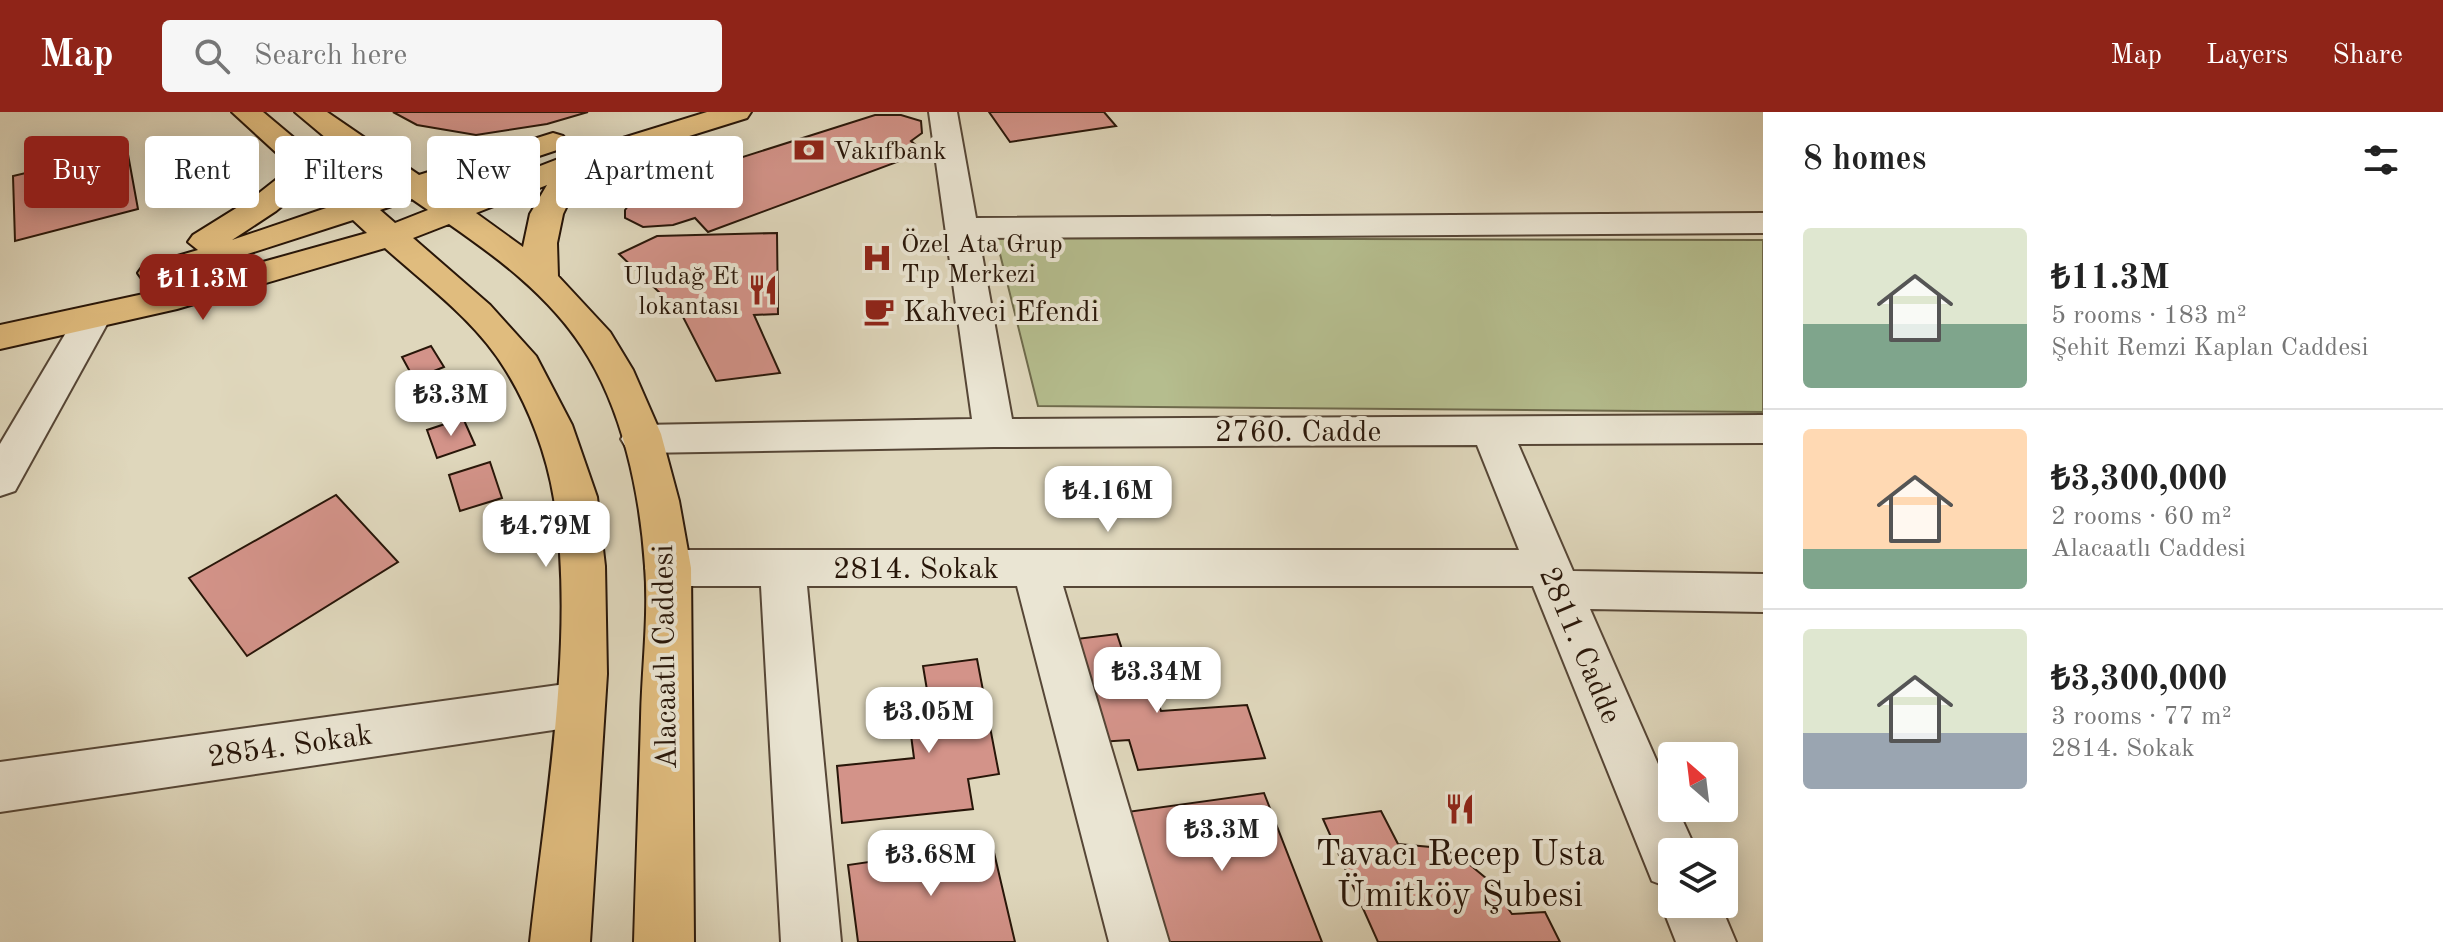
<!DOCTYPE html>
<html lang="en">
<head>
<meta charset="utf-8">
<style>
	body { margin:0; font-family:"Old Standard TT",serif; background:#f6f6f6; color:#222; height:100vh; display:flex; flex-direction:column; font-size:30px; white-space:nowrap }
	* { box-sizing:border-box; margin:0 }
	p { font-size:26px; color:#767676 }
	.icon { flex:none; width:44px; height:44px; fill:none; stroke:currentColor; stroke-width:2; stroke-linecap:round; stroke-linejoin:round }
	.map { position:relative; flex:1; overflow:hidden }
	.details { display:flex; flex-direction:column; background:#fff; width:680px }
	.details>* { flex:none }
	.hud { position:absolute; left:24px; top:24px; width:760px; height:72px; display:flex; gap:16px }
	.needle { width:52px; rotate:332deg }
	.controls { position:absolute; left:1658px; top:630px; display:grid; gap:16px }
	.controls a { display:grid; place-items:center; width:80px; height:80px; border-radius:8px; background:#fff; box-shadow:0 4px 20px #0003; font-size:40px }
	.price { position:absolute; translate:-50% -68px; padding:0 18px; border-radius:16px; background:#fff; color:#222; font-size:26px; line-height:52px; filter:drop-shadow(0 2px 4px #0008) }
	.price::after { content:''; position:absolute; left:50%; top:48px; width:24px; height:18px; margin-left:-12px; background:inherit; clip-path:polygon(0 0,100% 0,50% 100%) }
	.price.selected { background:#8f2418; color:#fff }
	ul { padding:0; list-style:none }
	li { display:flex; align-items:center; gap:24px; height:200px; padding:0 40px }
	li+li { border-top:2px solid #e0e0e0 }
	li span { display:grid; place-items:center; flex:none; width:224px; height:160px; border-radius:8px; color:#555 }
	li>.icon { margin-inline-start:auto }
	span .icon { width:96px; height:96px; fill:#fffc; stroke-width:1 }
	li b { font-size:34px }
	h2 { display:flex; justify-content:space-between; align-items:center; height:96px; padding:0 40px; font-size:34px }
	.tag { padding:0 28px; border-radius:8px; background:#fff; box-shadow:0 4px 20px #0003; font-size:28px; line-height:72px }
	.tag.selected { background:#8f2418; color:#fff }
	header { display:flex; align-items:center; gap:48px; box-sizing:border-box; height:112px; padding:0 40px; background:#8f2418; color:#fff }
	header strong { font-size:38px }
	nav { display:flex; gap:44px; margin-inline-start:auto; font-size:28px }
	.search { width:560px; height:72px; background:#f6f6f6; display:flex; align-items:center; gap:20px; box-sizing:border-box; padding:0 28px; border-radius:8px; color:#767676; font-size:30px }
	main { display:flex; flex:1; min-height:0 }
	.map>svg:first-child { display:block }
	.green { fill:#b5bd8e; stroke:#6e6a4c; stroke-width:2 }
	.building { fill:#d39389; stroke:#281609; stroke-width:2 }
	.lines { fill:none; stroke-linecap:round; stroke-linejoin:round }
	.minor-casing { stroke:#564636; stroke-width:4 }
	.major-casing { stroke:#281609; stroke-width:4 }
	.minor { fill:#eae5d3; fill-rule:evenodd }
	.major { fill:#e0bc7e; fill-rule:evenodd }
	.labels { text-anchor:middle; stroke-width:8; stroke-linejoin:round; paint-order:stroke }
	.far-poi-label { font-size:26px; fill:#281609; stroke:#eae5d3; text-anchor:start }
	.poi-label { font-size:30px; fill:#281609; stroke:#eae5d3; text-anchor:start }
	.street-label { font-size:30px; fill:#281609; stroke:#eae5d3 }
	.near-poi-label { font-size:36px; fill:#281609; stroke:#eae5d3 }
</style>
</head>
<body>
<header>
<strong>Map</strong>
<div class="search"><svg class="icon" aria-label="search" viewBox="0 0 24 24"><circle cx="10" cy="10" r="6"/><path d="M15 15l6 6"/></svg>Search here</div>
<nav><a>Map</a><a>Layers</a><a>Share</a></nav>
</header>
<main>
<div class="map">
<svg width="1763" height="830" viewBox="0 0 1763 830">
	<rect width="100%" height="100%" fill="#dfd7bc"/>
	<filter id="stains"><feTurbulence type="fractalNoise" baseFrequency=".0025" numOctaves="4"/><feColorMatrix values="0 0 0 0 .2 0 0 0 0 .09 0 0 0 0 .02 0 0 0 .5 -.17"/></filter>
	<radialGradient id="worn" r=".72"><stop offset=".6" stop-color="#630" stop-opacity="0"/><stop offset="1" stop-color="#630" stop-opacity=".3"/></radialGradient>
	<polygon class="green" points="996,126 1763,128 1763,300 1038,294"/>
	<g class="building">
		<polygon points="393,0 588,0 547,12 476,23 417,13"/>
		<polygon points="989,0 1104,0 1116,14 1010,30"/>
		<polygon points="875,3 901,3 921,9 922,21 911,29 924,40 708,120 695,106 673,113 643,115 625,106 625,98 633,88 649,81 645,76"/>
		<polygon points="127,37 138,97 15,129 13,64"/>
		<polygon points="777,121 778,202 754,203 780,261 716,269 681,201 619,142 657,124"/>
		<polygon points="431,234 444,255 414,267 402,245"/>
		<polygon points="433,271 442,294 420,301 412,278"/>
		<polygon points="463,306 475,333 437,346 427,318"/>
		<polygon points="490,350 502,386 460,399 449,363"/>
		<polygon points="336,383 398,450 247,544 189,466"/>
		<polygon points="1117,522 1137,583 1155,582 1161,599 1247,593 1265,646 1138,658 1129,628 1099,630 1068,528"/>
		<polygon points="977,547 999,662 968,667 973,697 842,711 837,654 914,646 911,623 934,620 923,554"/>
		<polygon points="1264,681 1322,830 1166,830 1127,700"/>
		<polygon points="1381,699 1398,732 1442,736 1463,747 1487,767 1512,802 1545,800 1560,830 1378,830 1323,707"/>
		<polygon points="992,732 1015,830 858,830 848,753"/>
	</g>
	<g class="lines">
		<g class="minor-casing">
			<g id="minor">
				<polygon points="929,0 957,0 976,106 1763,101 1763,121 979,126 1012,307 1763,303 1763,331 1518,332 1573,459 1763,462 1763,500 1590,497 1672,684 1672,696 1677,696 1697,740 1672,740 1672,792 1720,792 1736,830 1676,830 1661,792 1668,775 1652,769 1533,474 1063,474 1169,830 1109,830 1017,474 807,474 841,830 781,830 761,474 668,474 652,469 645,456 652,443 668,438 1519,438 1477,333 994,335 641,341 627,337 621,327 627,317 641,313 972,307"/>
				<polygon points="93,194 106,197 111,205 15,379 0,384 0,332 80,197"/>
				<polygon points="580,570 598,576 605,592 598,608 580,614 0,700 0,650"/>
			</g>
		</g>
		<g class="major-casing">
			<path id="major" d="M232,0H263L362,83L392,73L332,31L295,0H327L419,63L553,21L563,24L568,30L563,36L440,77L455,87L571,42L707,0H751L747,6L593,54L575,77L563,102L557,131L558,164L610,220L633,258L661,322L679,389L691,456L694,830H634C636,755 639,681 641,606C642,556 649,504 645,454C640,381 623,297 582,235C549,184 498,146 449,112L413,126L490,193L536,244L572,313L597,385L605,454L607,562L590,830H530C545,692 576,524 554,387C547,343 529,295 505,257C476,209 426,173 385,136L177,197L0,237V213L162,178L367,121L353,108L167,168L155,171L143,168L138,161L143,154L198,138L188,130L193,123L254,85L292,55ZM310,71L335,93L232,128L276,99ZM547,73L530,102L523,135L476,101ZM412,87L428,98L395,111L380,98Z"/>
		</g>
		<use href="#minor" class="minor"/>
		<use href="#major" class="major"/>
	</g>
	<defs>
		<g id="bank-bare" transform="scale(2.4)"><path d="M-6-4H6V4H-6ZM0-2.3a2.3 2.3 0 1 0 0 4.6a2.3 2.3 0 1 0 0-4.6Z" fill="#8f2418" stroke="#eae5d3" stroke-width="2.5" paint-order="stroke"/></g>
		<g id="hospital-bare" transform="scale(2.4)"><path d="M-5-5h3v3.5h4V-5h3V5h-3V1.5h-4V5h-3Z" fill="#8f2418" stroke="#eae5d3" stroke-width="2.5" paint-order="stroke"/></g>
		<g id="restaurant-bare" transform="scale(2.4)"><path d="M-5-6h1v4h1v-4h1v4h1v-4h1v5L-1.5 .5V6h-2V.5L-5-1ZM5-6V6H3V1.5H1.5Q1.5-4 5-6Z" fill="#8f2418" stroke="#eae5d3" stroke-width="2.5" paint-order="stroke"/></g>
		<g id="cafe-bare" transform="scale(2.4)"><path d="M-5.5-4.5H6V0H3Q3 3.5 0 3.5H-2.5Q-5.5 3.5-5.5 0ZM3-3.2v2h1.7v-2ZM-6 4.5H4V6H-6Z" fill="#8f2418" stroke="#eae5d3" stroke-width="2.5" paint-order="stroke"/></g>
	</defs>
	<g fill-rule="evenodd">
		<use href="#bank-bare" x="809" y="38"/>
		<use href="#hospital-bare" x="877" y="146"/>
		<use href="#restaurant-bare" x="763" y="178"/>
		<use href="#cafe-bare" x="879" y="199"/>
		<use href="#restaurant-bare" x="1460" y="697"/>
	</g>
	<g class="labels">
		<g class="far-poi-label">
			<text x="833" y="47">Vakıfbank</text>
			<text x="901" y="140">Özel Ata Grup<tspan x="901" dy="30">Tıp Merkezi</tspan></text>
			<text x="739" y="172" text-anchor="end">Uludağ Et<tspan x="739" dy="30">lokantası</tspan></text>
		</g>
		<g class="poi-label">
			<text x="903" y="209">Kahveci Efendi</text>
		</g>
		<g class="street-label">
			<text x="1298" y="329">2760. Cadde</text>
			<text x="916" y="466">2814. Sokak</text>
			<text transform="translate(1581 533) rotate(67)" y="10">2811. Cadde</text>
			<text transform="translate(664 545) rotate(-91)" y="10">Alacaatlı Caddesi</text>
			<text transform="translate(290 633) rotate(-8)" y="10">2854. Sokak</text>
		</g>
		<g class="near-poi-label">
			<text x="1460" y="753">Tavacı Recep Usta<tspan x="1460" dy="41">Ümitköy Şubesi</tspan></text>
		</g>
	</g>
	<rect width="100%" height="100%" filter="url(#stains)"/>
	<rect width="100%" height="100%" fill="url(#worn)"/>
</svg>
<div class="controls">
<a><svg class="needle" viewBox="-14 -14 28 28"><path d="M0-13l5 13h-10z" fill="#e53935"/><path d="M0 13l5-13h-10z" fill="#767676"/></svg></a>
<a><svg class="icon" aria-label="layers" viewBox="0 0 24 24"><path d="M12 4l9 5-9 5-9-5zM3 14l9 5 9-5"/></svg></a>
</div>
<b class="price selected" style="left:203px;top:210px">₺11.3M</b>
<b class="price" style="left:451px;top:326px">₺3.3M</b>
<b class="price" style="left:1108px;top:422px">₺4.16M</b>
<b class="price" style="left:546px;top:457px">₺4.79M</b>
<b class="price" style="left:1157px;top:603px">₺3.34M</b>
<b class="price" style="left:929px;top:643px">₺3.05M</b>
<b class="price" style="left:1222px;top:761px">₺3.3M</b>
<b class="price" style="left:931px;top:786px">₺3.68M</b>
<div class="hud">
<a class="tag selected">Buy</a>
<a class="tag">Rent</a>
<a class="tag">Filters</a>
<a class="tag">New</a>
<a class="tag">Apartment</a>
</div>
</div>
<section class="details">
<h2>8 homes<svg class="icon" aria-label="filters" viewBox="0 0 24 24"><path d="M4 7h16M4 17h16"/><circle cx="9" cy="7" r="2"/><circle cx="15" cy="17" r="2"/></svg></h2>
<ul>
<li><span style="background:linear-gradient(#dfe7d0 60%,#7fa58c 0)"><svg class="icon" aria-label="home" viewBox="0 0 24 24"><path d="M3 11l9-7 9 7M6 9v11h12V9"/></svg></span><div><b>₺11.3M</b><p>5 rooms · 183 m²</p><p>Şehit Remzi Kaplan Caddesi</p></div></li>
<li><span style="background:linear-gradient(#ffd9b3 75%,#7fa58c 0)"><svg class="icon" aria-label="home" viewBox="0 0 24 24"><path d="M3 11l9-7 9 7M6 9v11h12V9"/></svg></span><div><b>₺3,300,000</b><p>2 rooms · 60 m²</p><p>Alacaatlı Caddesi</p></div></li>
<li><span style="background:linear-gradient(#dfe7d0 65%,#9aa5b1 0)"><svg class="icon" aria-label="home" viewBox="0 0 24 24"><path d="M3 11l9-7 9 7M6 9v11h12V9"/></svg></span><div><b>₺3,300,000</b><p>3 rooms · 77 m²</p><p>2814. Sokak</p></div></li>
</ul>
</section>
</main>
</body>
</html>
